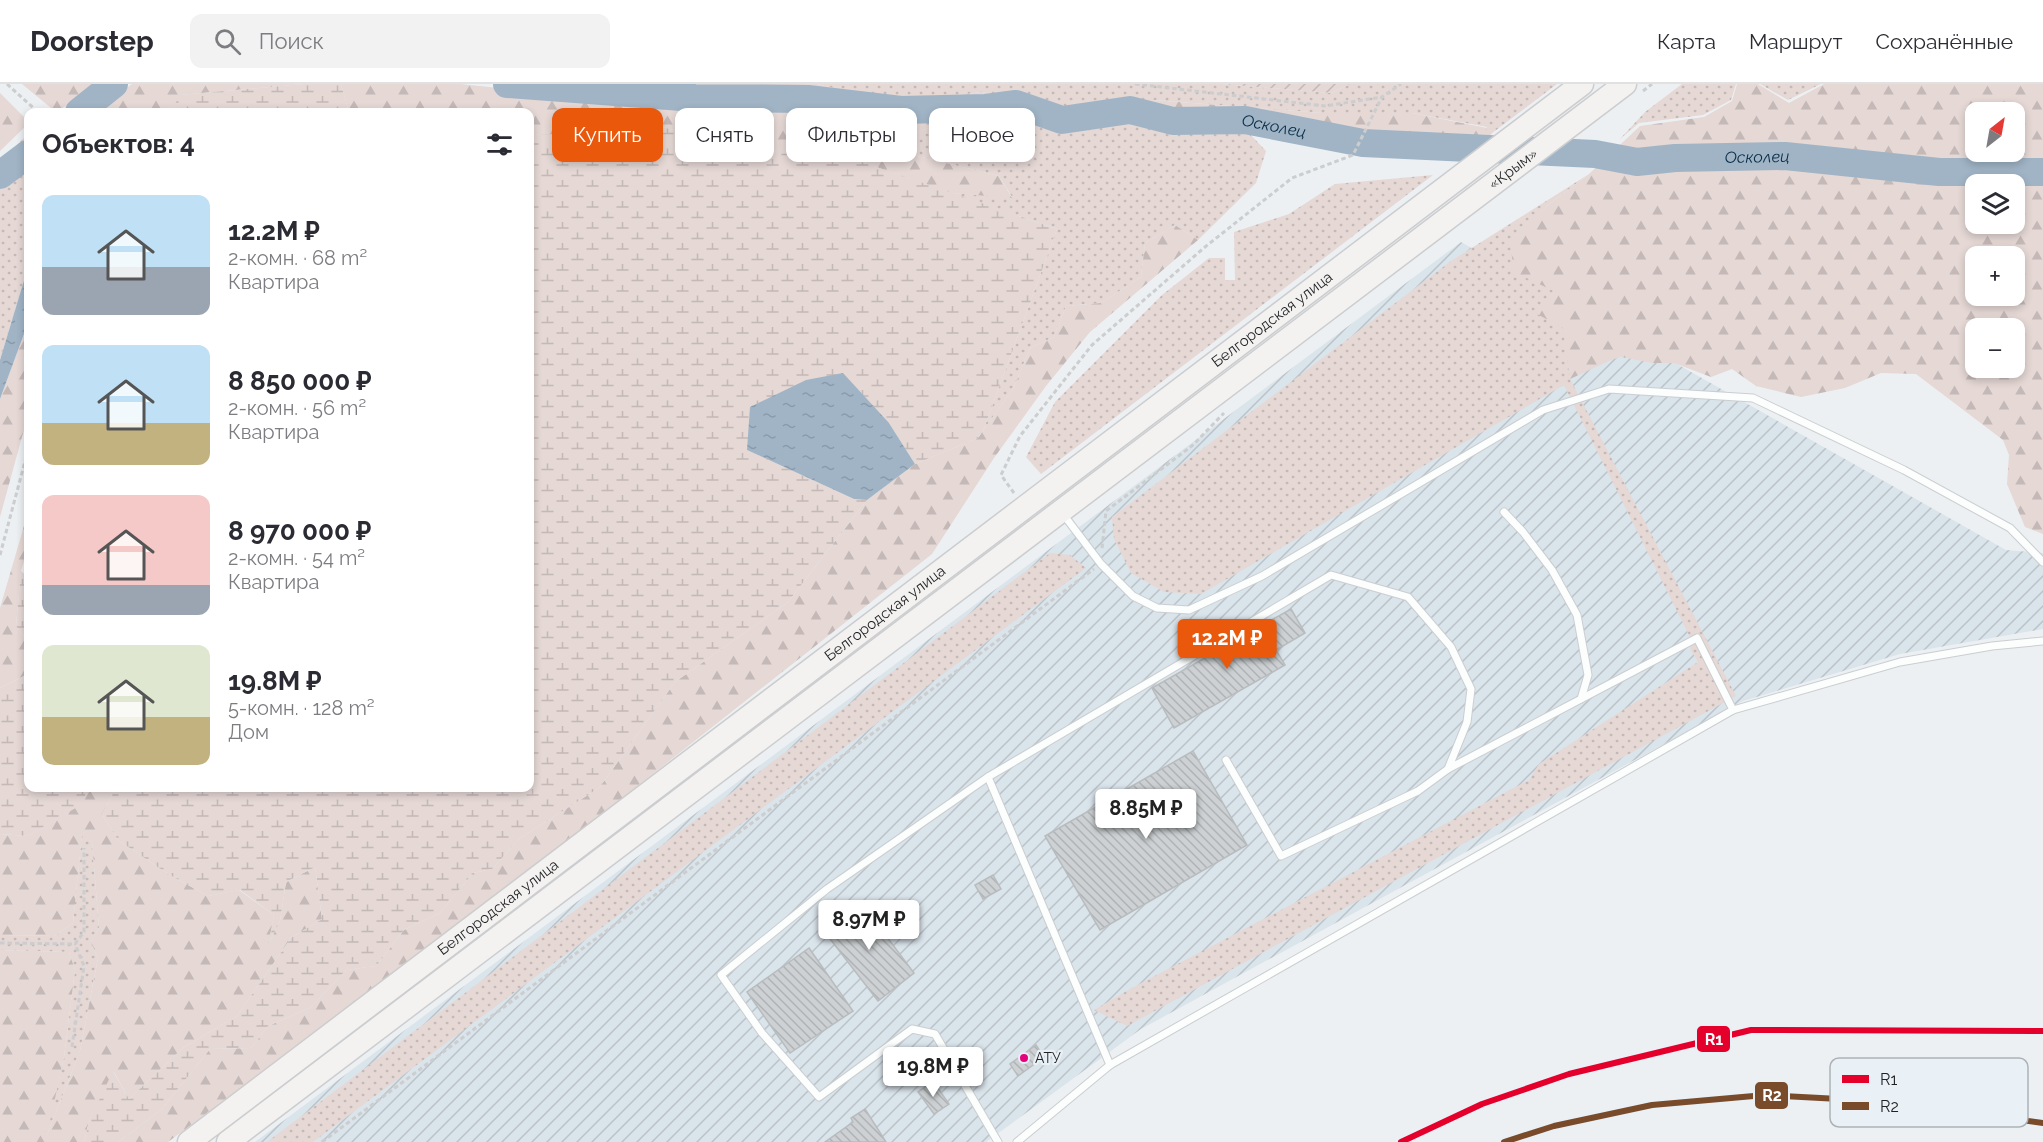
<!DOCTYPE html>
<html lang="ru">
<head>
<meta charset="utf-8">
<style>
	body { margin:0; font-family:Raleway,sans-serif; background:#f2f2f3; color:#2b2b33; height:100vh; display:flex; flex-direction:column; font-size:22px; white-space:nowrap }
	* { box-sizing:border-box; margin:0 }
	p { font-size:20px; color:#7c7c81 }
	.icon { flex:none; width:33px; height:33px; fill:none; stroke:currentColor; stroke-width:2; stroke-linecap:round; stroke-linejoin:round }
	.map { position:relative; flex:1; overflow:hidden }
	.drawer { position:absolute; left:24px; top:24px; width:510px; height:684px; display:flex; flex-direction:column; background:#fff; border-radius:12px; box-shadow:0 3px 9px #0003 }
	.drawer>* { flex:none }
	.banner { position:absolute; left:552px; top:24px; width:570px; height:54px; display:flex; gap:12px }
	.needle { width:39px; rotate:31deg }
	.tools { position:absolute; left:1965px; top:18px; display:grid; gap:12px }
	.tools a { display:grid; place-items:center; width:60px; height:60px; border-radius:12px; background:#fff; box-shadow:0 3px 9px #0003; font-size:30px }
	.price { position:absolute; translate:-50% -51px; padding:0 14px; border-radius:6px; background:#fff; color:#222; font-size:20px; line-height:39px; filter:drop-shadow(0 2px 3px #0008) }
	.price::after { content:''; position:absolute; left:50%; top:36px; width:18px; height:14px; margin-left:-9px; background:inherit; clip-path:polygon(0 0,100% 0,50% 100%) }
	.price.active { background:#ea580c; color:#fff }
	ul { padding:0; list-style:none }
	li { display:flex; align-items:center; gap:18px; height:150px; padding:0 18px }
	li span { display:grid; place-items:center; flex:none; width:168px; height:120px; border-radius:12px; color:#555 }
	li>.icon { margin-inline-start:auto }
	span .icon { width:72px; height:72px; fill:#fffc; stroke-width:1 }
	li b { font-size:26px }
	h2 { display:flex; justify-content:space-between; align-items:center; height:72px; padding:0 18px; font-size:26px }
	.pill { padding:0 21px; border-radius:12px; background:#fff; box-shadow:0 3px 9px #0003; font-size:21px; line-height:54px }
	.pill.active { background:#ea580c; color:#fff }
	header { display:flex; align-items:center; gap:36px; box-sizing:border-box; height:84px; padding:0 30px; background:#fff; border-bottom:2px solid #e1e1e2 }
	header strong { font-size:28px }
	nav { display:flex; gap:33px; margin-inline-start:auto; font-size:21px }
	.search { width:420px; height:54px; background:#f2f2f3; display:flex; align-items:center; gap:15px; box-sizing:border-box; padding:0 21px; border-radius:12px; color:#7c7c81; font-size:22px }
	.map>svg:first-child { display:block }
	.industrial { fill:url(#industrial-furrows) }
	.grass { fill:url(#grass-dots) }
	.forest { fill:url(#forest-firs); fill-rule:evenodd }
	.wetland { fill:url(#wetland-marsh) }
	.garden { fill:url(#garden-furrows) }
	.water { fill:url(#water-ripples) }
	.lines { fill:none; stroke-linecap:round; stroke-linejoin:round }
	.river { stroke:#a0b4c6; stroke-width:28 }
	.building { fill:url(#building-back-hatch); stroke:#b8bcbe; stroke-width:1.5 }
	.lane-casing { stroke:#cbced0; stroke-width:9 }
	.primary-casing { stroke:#cbcdcf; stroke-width:25 }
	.path { stroke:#cccdcf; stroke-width:3; stroke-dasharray:4.5 3; stroke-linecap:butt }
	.lane { stroke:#fcfdfd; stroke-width:7 }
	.primary { stroke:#f4f2f1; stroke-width:22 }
	.rail-1-casing { stroke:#e9f0f6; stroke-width:10 }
	.rail-2-casing { stroke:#e9f0f6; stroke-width:10 }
	.rail-1 { stroke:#e4002b; stroke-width:6 }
	.rail-2 { stroke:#7a4b2a; stroke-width:6 }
	.bus-dot { fill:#e5007d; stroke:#e9f0f6; stroke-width:2 }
	.labels { text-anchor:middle; stroke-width:4.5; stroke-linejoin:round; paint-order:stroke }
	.bus-label { font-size:14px; fill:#1f2123; stroke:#e9f0f6; text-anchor:start }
	.street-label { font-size:15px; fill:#1f2123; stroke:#e9f0f6 }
	.water-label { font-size:16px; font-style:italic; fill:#072c45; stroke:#e9f0f6 }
	.key { fill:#e9f0f6; stroke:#acb2b7; stroke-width:1.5 }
	.key-label { font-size:16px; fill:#1f2123 }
	.line-badge { stroke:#e9f0f6; stroke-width:2 }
	.badge-label { font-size:16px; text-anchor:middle; font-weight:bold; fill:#fff }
</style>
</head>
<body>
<header>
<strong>Doorstep</strong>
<div class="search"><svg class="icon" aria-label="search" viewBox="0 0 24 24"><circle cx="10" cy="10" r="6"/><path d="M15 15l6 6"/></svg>Поиск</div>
<nav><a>Карта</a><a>Маршрут</a><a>Сохранённые</a></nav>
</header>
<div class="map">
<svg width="2043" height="1058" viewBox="0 0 2043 1058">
	<defs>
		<pattern id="industrial-furrows" width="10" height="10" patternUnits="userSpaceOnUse" patternTransform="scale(1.5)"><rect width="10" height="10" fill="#dae4eb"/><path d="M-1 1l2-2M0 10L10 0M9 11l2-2" fill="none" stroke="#bbc3c9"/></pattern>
		<pattern id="grass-dots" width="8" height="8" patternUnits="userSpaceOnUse" patternTransform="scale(1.5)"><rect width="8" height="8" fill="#e5d8d5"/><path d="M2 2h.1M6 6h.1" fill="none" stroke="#c4b9b7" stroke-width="1.8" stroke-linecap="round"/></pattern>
		<pattern id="forest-firs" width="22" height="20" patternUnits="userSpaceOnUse" patternTransform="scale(1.5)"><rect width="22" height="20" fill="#e5d8d5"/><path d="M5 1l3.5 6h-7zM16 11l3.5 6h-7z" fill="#c4b9b7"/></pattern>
		<pattern id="wetland-marsh" width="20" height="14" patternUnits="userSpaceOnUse" patternTransform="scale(1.5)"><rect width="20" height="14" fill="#e5d8d5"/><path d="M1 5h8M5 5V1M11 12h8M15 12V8" fill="none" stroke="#c4b9b7"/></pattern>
		<pattern id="garden-furrows" width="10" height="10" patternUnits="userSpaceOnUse" patternTransform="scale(1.5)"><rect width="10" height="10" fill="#e5d8d5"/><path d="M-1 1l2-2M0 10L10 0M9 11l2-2" fill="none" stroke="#c4b9b7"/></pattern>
		<pattern id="water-ripples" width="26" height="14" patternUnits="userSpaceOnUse" patternTransform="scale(1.5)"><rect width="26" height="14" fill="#a0b4c6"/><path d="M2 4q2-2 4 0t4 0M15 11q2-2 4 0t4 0" fill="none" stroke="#899aaa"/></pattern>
		<pattern id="building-back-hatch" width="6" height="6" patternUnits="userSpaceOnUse" patternTransform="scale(1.5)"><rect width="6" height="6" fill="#cdd1d3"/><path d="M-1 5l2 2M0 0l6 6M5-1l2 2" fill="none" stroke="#b0b3b5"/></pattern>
	</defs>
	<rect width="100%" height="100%" fill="#ecf0f3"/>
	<polygon class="industrial" points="1461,158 2006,466 2043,469 2043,545 1900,570 1743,617 1141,945 986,1058 255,1058"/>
	<g class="grass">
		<polygon points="817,0 1222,0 1331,9 1350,0 1557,0 1475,62 1487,43 1412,29 1322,29 1154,16 1139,22 1065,32 1020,14 981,8 926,16 850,8"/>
		<polygon points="1682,0 1736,0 1731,16 1703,31 1639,39 1619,56 1645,28"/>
		<polygon points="1760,0 1821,0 1788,16"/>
		<polygon points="1016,32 1057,44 1126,35 1184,48 1247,47 1266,67 1256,99 1198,156 1175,141 1145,159 1141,193 1101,219 1066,222 1054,253 1030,264 1014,303 983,347 1057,145 951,109 1012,113 999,92 909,70 900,54 947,38"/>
		<polygon points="28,50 28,183 0,276 0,78"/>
		<polygon points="1589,90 1548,121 1511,158 1559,209 1570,295 1736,612 1127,942 1094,926 1130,905 1529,696 1539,680 1698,578 1690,565 1692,557 1564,301 1201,510 1164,508 1131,489 1114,455 1112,433 1451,177"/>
		<polygon points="1433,91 1041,390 1026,373 1055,318 1162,211 1209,174 1225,174 1225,196 1235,196 1234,148 1289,130 1335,100"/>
		<polygon points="1050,469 1070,471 1086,484 313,1058 267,1058"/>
		<polygon points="82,749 92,758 99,844 91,858 98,874 80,967 45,1056 64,973 75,886 69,868 0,866 0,851 54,852 73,839"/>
	</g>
	<g class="forest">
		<polygon points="22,0 102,0 56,28"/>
		<polygon points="132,0 304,0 180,11 172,28 93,28"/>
		<polygon points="341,0 461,0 571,12 806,23 947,38 901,54 909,70 999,92 1012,114 951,109 827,66 791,59 765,73 663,43 639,51 530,50 530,28 349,28"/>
		<polygon points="558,0 817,0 850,8 926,16 981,8 1020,14 1013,17 901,23 808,12 696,10"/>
		<path d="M1737,0H1758L1789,19L1824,0H2043V450L2025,443L2007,400L2009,371L2003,356L1916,290L1881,289L1845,304L1801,313L1756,302L1732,285L1711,293L1674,279H1653L1621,273L1611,276L1570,295L1563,244L1537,230L1558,209L1514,188L1510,158L1548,121L1589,90L1640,42L1704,33L1732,17ZM1976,28H2014V68H1976ZM1976,100H2014V140H1976ZM1976,172H2014V212H1976ZM1976,244H2014V284H1976Z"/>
		<polygon points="0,9 28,37 28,40 0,67"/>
		<polygon points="1153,16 1322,29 1412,29 1487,44 1475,62 1464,60 1363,56 1245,33 1173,33 1139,22"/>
		<polygon points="1175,141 1198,156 1090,248 1046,302 994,374 932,470 494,815 168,1058 118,1058 161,1026 210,965 251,964 268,942 310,924 346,886 376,882 404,846 440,829 473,789 492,785 520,754 599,704 675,598 788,518 867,416 915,380 978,354 1014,303 1030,264 1054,253 1066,222 1101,219 1141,193 1145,159"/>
		<polygon points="28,239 28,331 0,433 0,315"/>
		<polygon points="28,428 28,464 21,487 16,542 28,558 28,590 0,604 0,524"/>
		<polygon points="86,704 116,704 102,730 118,756 168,790 208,812 239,806 274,831 269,859 280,837 286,798 315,783 322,835 291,854 237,932 184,963 129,1015 114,988 89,1037 84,1058 0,1058 0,866 69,868 75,886 64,973 47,1051 80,967 98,874 91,858 99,844 92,758 82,750 73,839 54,852 0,851 0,750 28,752 83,719"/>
	</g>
	<g class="wetland">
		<polygon points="304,0 341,0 349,28 172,28 179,11"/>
		<polygon points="663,43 765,73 790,59 827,66 1057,145 983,347 978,354 915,380 889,339 747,366 854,415 867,416 788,518 675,598 599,704 520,754 492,785 473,789 440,829 404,846 376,882 346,886 310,924 268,942 251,964 210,965 161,1026 118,1058 84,1058 89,1037 113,987 129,1015 184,963 237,932 291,854 322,835 315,783 286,798 280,837 268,861 274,831 240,806 208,812 168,790 118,756 102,730 116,704 530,704 530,50 639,51"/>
		<polygon points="21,487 28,493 28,558 16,542"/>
		<polygon points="28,588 28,704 86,704 84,719 28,752 0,750 0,604 28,590"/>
	</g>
	<polygon class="garden" points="1222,0 1350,0 1331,9"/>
	<g class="water">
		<polygon points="28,183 28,239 0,315 0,276"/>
		<polygon points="843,289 889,339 915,380 867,416 854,415 747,366 750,323 806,296"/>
	</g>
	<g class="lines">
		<g class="river">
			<path id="s1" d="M507,0L695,14L808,15L901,26L986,24L1016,20L1062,36L1130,26L1173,37L1245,36L1363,59L1595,70L1637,78L1675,74L1785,72L1939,88H2043"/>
			<polyline points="79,28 114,0"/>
			<polyline points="0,91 28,70"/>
		</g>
	</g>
	<g class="building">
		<polygon points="1291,525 1305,549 1276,566 1285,581 1174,644 1152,604"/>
		<polygon points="1193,667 1247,761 1100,846 1045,752"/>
		<polygon points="993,791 1001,805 983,815 975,801"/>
		<polygon points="860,817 914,889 878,917 824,847"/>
		<polygon points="809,864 853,927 790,969 747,908"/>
		<polygon points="1036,961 1044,973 1018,992 1010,980"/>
		<polygon points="933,997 949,1020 934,1030 918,1008"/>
		<polygon points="865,1025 886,1058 825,1058 853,1038 851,1034"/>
	</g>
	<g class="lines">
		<g class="lane-casing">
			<g id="lane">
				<polyline points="1063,430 1101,480 1133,512 1157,524 1189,526 1262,492 1543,326 1609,305 1753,314 1904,386 2010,444 2043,478"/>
				<polyline points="1581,615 1697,554 1733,626"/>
				<polyline points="1448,685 1581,615 1588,591 1577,531 1552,486 1523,448 1504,428"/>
				<polyline points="988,693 827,805 721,891 762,949 819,1013 912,945 935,950 998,1058"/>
				<polyline points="1110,981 988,693 1331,491 1408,513 1451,563 1471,605 1467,638 1448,685 1418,707 1281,772 1226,676"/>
				<polyline points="1017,1058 1110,981 1733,626 1900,578 1992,562 2043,557"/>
			</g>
		</g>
		<g class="primary-casing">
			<g id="primary">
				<path id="s2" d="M189,1058L1582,0"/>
				<path id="s3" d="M228,1058L1625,0"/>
			</g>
		</g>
		<g class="path">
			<polyline points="7,0 38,28"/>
			<polyline points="1135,0 1325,22 1382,13"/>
			<polyline points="1643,7 1652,0"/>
			<polyline points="1014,409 1001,391 1020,352 1092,261 1205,163 1292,94 1353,71 1382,13 1401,0"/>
			<polyline points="1102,464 1106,427 1193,361 1224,329"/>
			<polyline points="0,471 28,366"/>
			<polyline points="0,859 75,860 84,848 84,764"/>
			<polyline points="72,963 84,882 75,860"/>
			<polyline points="322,1058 1094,485"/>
		</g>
		<use href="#lane" class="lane"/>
		<use href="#primary" class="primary"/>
		<g class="rail-1-casing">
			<polyline id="rail-1" points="1401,1058 1482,1020 1569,990 1751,946 2043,947"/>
		</g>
		<g class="rail-2-casing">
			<polyline id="rail-2" points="1504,1058 1554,1042 1652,1021 1765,1011 1877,1017 2043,1039"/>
		</g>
		<use href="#rail-1" class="rail-1"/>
		<use href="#rail-2" class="rail-2"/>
	</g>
	<circle class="bus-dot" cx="1024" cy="974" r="5"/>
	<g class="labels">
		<g class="bus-label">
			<text x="1035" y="979">АТУ</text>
		</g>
		<g class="street-label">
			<text dy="5" stroke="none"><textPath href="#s3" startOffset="1612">«Крым»</textPath></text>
			<text dy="5" stroke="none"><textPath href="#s2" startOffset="1360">Белгородская улица</textPath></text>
			<text dy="5" stroke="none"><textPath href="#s2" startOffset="874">Белгородская улица</textPath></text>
			<text dy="5" stroke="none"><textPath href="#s2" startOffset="388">Белгородская улица</textPath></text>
		</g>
		<g class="water-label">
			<text dy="6" stroke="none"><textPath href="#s1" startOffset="774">Осколец</textPath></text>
			<text dy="6" stroke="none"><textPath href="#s1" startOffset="1260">Осколец</textPath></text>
		</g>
	</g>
	<rect x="1830" y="974" width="198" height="69" rx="9" class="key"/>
	<rect x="1842" y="991" width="27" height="8" fill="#e4002b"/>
	<rect x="1842" y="1018" width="27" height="8" fill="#7a4b2a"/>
	<g class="key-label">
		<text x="1880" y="1001">R1</text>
		<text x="1880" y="1028">R2</text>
	</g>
	<g class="line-badge">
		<rect x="1696" y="941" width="35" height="28" rx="6" fill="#e4002b"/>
		<rect x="1754" y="997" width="35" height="29" rx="6" fill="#7a4b2a"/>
	</g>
	<g class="badge-label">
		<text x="1714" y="961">R1</text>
		<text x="1772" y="1017">R2</text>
	</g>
</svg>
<div class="tools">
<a><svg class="needle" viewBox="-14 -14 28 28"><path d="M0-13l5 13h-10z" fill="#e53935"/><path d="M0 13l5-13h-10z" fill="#7c7c81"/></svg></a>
<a><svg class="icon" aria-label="layers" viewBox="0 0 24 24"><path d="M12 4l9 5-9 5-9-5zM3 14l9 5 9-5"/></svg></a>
<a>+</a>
<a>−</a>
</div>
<b class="price active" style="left:1227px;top:586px">12.2M ₽</b>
<b class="price" style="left:1146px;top:756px">8.85M ₽</b>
<b class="price" style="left:869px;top:867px">8.97M ₽</b>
<b class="price" style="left:933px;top:1014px">19.8M ₽</b>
<div class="banner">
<a class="pill active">Купить</a>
<a class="pill">Снять</a>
<a class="pill">Фильтры</a>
<a class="pill">Новое</a>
</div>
<section class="drawer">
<h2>Объектов: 4<svg class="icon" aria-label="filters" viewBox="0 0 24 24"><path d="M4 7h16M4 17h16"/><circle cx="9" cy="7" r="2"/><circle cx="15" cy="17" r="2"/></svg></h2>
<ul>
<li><span style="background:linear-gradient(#bfe0f5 60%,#9aa5b1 0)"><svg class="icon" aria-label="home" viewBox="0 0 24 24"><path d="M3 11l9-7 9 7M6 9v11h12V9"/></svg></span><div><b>12.2M ₽</b><p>2-комн. · 68 m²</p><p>Квартира</p></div></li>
<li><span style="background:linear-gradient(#bfe0f5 65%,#c2b280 0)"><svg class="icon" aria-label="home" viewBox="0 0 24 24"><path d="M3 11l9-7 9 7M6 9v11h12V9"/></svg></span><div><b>8 850 000 ₽</b><p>2-комн. · 56 m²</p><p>Квартира</p></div></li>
<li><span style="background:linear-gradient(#f6c9c9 75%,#9aa5b1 0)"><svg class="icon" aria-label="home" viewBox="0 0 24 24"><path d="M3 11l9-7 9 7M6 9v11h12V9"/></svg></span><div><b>8 970 000 ₽</b><p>2-комн. · 54 m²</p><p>Квартира</p></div></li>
<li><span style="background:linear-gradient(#dfe7d0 60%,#c2b280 0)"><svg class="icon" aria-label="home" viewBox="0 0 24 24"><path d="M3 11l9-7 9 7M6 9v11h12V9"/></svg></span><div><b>19.8M ₽</b><p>5-комн. · 128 m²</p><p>Дом</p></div></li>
</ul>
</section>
</div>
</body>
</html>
